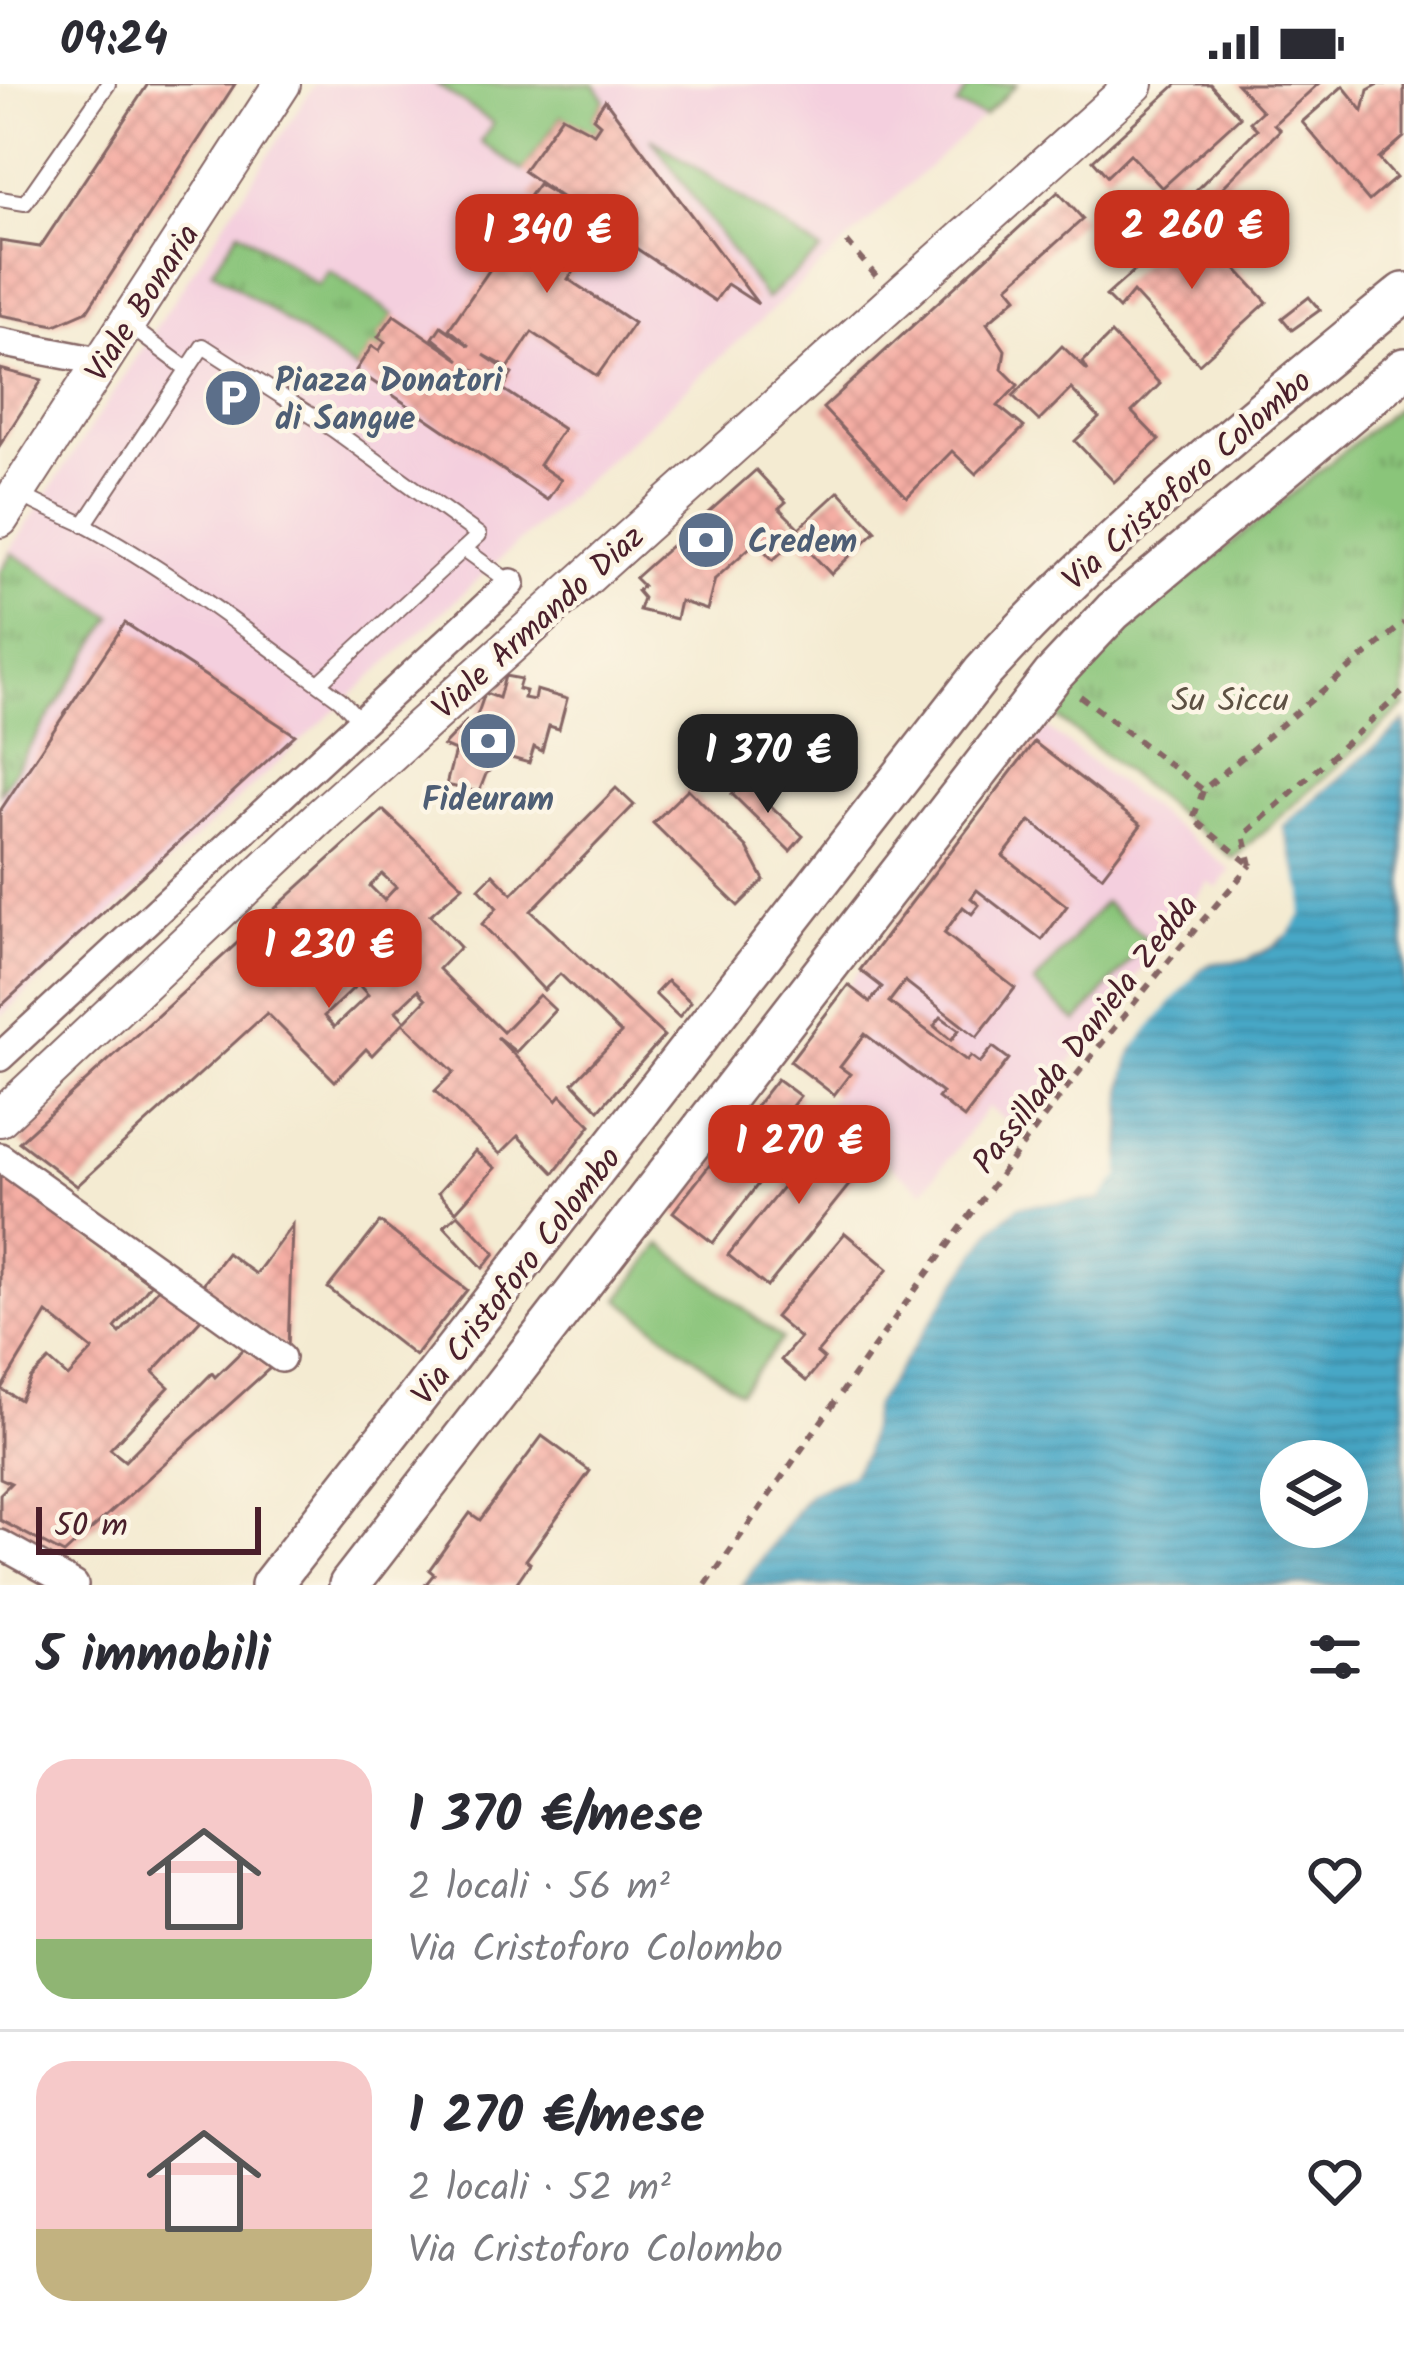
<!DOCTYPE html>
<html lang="it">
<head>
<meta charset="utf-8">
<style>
	body { margin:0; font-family:Kalam,sans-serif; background:#f2f2f3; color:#2b2b33; height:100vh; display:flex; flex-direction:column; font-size:45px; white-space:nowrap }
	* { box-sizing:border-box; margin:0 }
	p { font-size:39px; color:#7c7c81 }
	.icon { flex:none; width:66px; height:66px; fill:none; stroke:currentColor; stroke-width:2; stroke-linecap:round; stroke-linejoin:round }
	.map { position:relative; height:1501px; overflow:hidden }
	.side { display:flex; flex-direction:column; background:#fff; flex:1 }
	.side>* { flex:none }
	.controls { position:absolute; left:1260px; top:1356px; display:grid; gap:24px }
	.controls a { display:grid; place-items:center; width:108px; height:108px; border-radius:50%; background:#fff; box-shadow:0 12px 48px #0002; font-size:60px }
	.scale { position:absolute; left:36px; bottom:30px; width:225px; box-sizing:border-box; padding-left:12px; border:6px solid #4a1f2b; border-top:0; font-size:33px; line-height:42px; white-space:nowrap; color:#4a1f2b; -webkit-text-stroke:9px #fcf5e5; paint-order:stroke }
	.price { position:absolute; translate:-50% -102px; padding:0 27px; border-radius:24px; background:#c8321e; color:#fff; font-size:39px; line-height:78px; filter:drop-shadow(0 3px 6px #0008) }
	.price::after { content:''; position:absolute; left:50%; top:72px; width:36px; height:27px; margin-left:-18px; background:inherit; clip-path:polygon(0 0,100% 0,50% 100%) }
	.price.on { background:#222; color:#fff }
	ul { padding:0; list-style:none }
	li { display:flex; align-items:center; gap:36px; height:300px; padding:0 36px }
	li+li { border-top:3px solid #e1e1e2 }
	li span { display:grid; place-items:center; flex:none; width:336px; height:240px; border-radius:36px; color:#555 }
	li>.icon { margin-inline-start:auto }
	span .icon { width:144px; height:144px; fill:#fffc; stroke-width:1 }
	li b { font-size:51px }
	h2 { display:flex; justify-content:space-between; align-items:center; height:144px; padding:0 36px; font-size:51px }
	.status { display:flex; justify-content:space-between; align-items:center; height:84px; padding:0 60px; background:#fff; direction:ltr }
	.status svg { height:33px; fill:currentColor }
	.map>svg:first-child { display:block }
	.built { fill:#f4cfde }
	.grass { fill:#8ac57a; stroke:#6a7252; stroke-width:3 }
	.park { fill:url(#park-tufts); stroke:#6a7252; stroke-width:3 }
	.water { fill:url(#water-rules); stroke:#486378; stroke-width:3; fill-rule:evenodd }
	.pier { fill:#f4ebd2 }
	.building { fill:url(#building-cross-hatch); fill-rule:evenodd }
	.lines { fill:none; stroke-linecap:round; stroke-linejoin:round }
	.service-casing { stroke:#866665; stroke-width:18 }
	.minor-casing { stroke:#866665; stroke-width:32 }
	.secondary-casing { stroke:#866665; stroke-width:40 }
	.primary-casing { stroke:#866665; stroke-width:44 }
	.path { stroke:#866665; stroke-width:6; stroke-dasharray:9 9; stroke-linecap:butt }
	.service { stroke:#fff; stroke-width:14 }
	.minor { stroke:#fff; stroke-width:27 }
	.secondary { stroke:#fff; stroke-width:36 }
	.primary { stroke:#fff; stroke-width:39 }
	.labels { text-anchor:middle; stroke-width:9; stroke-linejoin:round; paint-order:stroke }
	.street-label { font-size:33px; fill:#4a1f2b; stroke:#fcf5e5 }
	.service-label { font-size:33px; font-weight:bold; fill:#4e5e75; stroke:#fcf5e5; text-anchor:start }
	.park-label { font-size:33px; fill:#5d5143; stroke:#fcf5e5 }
</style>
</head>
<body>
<div class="status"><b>09:24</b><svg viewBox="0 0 49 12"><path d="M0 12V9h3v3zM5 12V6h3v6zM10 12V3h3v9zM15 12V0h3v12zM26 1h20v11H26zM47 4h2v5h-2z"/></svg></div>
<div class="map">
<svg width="1404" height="1501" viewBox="0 0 1404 1501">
	<defs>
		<pattern id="park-tufts" width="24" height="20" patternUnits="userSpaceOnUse" patternTransform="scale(3)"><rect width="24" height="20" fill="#8ac57a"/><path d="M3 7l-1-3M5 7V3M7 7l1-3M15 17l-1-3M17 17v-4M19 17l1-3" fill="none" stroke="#739f64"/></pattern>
		<pattern id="water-rules" width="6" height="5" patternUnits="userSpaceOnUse" patternTransform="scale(3)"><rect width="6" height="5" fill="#46a7c6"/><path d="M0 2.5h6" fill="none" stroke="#3c87a1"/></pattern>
		<pattern id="building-cross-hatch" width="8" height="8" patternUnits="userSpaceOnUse" patternTransform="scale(3)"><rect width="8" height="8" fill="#f5aea4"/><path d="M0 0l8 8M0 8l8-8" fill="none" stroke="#d4958d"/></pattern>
	</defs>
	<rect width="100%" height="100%" fill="#fcf5e5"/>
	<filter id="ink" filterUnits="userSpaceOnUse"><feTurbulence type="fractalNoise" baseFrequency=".00833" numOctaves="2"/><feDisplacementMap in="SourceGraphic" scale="24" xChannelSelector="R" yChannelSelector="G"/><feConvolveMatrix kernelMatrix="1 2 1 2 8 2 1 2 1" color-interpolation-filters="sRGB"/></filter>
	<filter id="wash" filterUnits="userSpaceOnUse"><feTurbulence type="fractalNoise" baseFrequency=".004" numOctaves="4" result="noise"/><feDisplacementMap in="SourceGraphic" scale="48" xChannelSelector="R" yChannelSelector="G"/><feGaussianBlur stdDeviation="2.7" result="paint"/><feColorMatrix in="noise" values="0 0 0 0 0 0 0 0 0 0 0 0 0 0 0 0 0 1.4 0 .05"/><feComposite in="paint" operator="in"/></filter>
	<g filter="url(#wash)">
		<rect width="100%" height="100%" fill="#f4ebd2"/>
		<g class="built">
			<polygon points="315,0 1019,0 0,933 0,482"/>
			<polygon points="1046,643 1231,786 1217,804 1208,798 1038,1021 1029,1016 1011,1041 988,1023 923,1107 821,1028 834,1011 790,977"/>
		</g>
		<g class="grass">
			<polygon points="436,0 594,0 605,16 593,34 600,40 594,49 561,32 523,87 481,58 493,39"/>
			<polygon points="971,0 1017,0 984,32 956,22"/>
			<polygon points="651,54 821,167 766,215"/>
			<polygon points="1104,818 1148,856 1077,938 1034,900"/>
			<polygon points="661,1160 782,1255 739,1308 619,1215"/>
		</g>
		<g class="park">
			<polygon points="239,147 318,201 329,186 394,231 379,252 385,258 379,267 372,263 356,286 212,186"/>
			<polygon points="1404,318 1404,623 1233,774 1052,629 1126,546"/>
			<polygon points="12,469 113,533 0,709 0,488"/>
		</g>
		<path class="water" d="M1404,637V1501H741L809,1409L851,1390L864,1370L872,1323L993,1143L1018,1121L1099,1115C1138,1069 1112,1026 1129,973C1140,940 1177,909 1200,885C1215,875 1229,880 1245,875C1321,853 1299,796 1282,742ZM1281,1377H1347V1443H1281Z"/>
		<polygon class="pier" points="1404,631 1404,637 1282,742 1303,810 1301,831 1288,850 1247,875 1211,878 1200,885 1131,966 1122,1000 1119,1092 1100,1115 1019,1121 993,1143 872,1323 864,1370 851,1390 808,1409 741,1501 735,1501 804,1404 847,1385 858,1368 867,1320 988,1139 1017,1115 1096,1109 1114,1089 1117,999 1126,963 1196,880 1210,872 1245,869 1283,846 1295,828 1297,810 1276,739"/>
		<g id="blocks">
			<g class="building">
				<polygon points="148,0 235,0 87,227 55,241 0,231 0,157 40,163"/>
				<polygon points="1177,0 1210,0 1240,33 1162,104 1130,70 1107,92 1093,76"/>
				<polygon points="1237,0 1318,0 1274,40 1280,46 1190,136 1178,124 1257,45 1250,38 1262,27"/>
				<polygon points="1379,0 1404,0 1404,53 1379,75 1396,94 1369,117 1302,38 1343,2 1363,27 1368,6"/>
				<polygon points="605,16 758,220 727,200 715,217 579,126 609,148 601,160 572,141 593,158 568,195 634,239 597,292 532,248 508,284 484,271 512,290 504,303 473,285 563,345 539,381 561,396 547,416 356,286 372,262 379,267 385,258 378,253 394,231 460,276 433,254 441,242 470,262 449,245 536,118 559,132 530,111 538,100 568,118 523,87 562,32 594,49 600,40 593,34"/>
				<polygon points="1058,108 1083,135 1008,202 1017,213 987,239 1005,266 1002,285 1018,301 998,322 1024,343 976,390 952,367 907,413 823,324"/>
				<polygon points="1191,136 1267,218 1199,280 1133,208 1119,225 1106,212"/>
				<polygon points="1309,213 1320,226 1292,246 1282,234"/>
				<polygon points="1111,250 1160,300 1132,328 1159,356 1114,398 1075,357 1099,334 1071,305 1039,337 1013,312 1062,262 1088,287 1083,278"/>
				<polygon points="0,285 42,296 0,361"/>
				<polygon points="756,386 786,418 779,424 799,444 839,407 876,447 831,490 797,454 773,476 756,458 715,495 707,526 680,517 676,535 639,526 643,514 637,507 643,502 635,494"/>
				<polygon points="125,539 295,651 0,923 0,727"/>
				<polygon points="505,592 521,595 518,605 526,607 524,614 534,616 536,606 567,615 559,645 549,642 542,667 534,663 529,679 504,672 486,690 479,708 446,701 455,667 443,662 466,638 471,649 485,609 499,614"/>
				<polygon points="1034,658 1141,741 1102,792 1030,737 1003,772 1067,822 1042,856 977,806 971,814 979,821 972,830 963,823 944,849 1015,904 977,953 905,897 889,918 967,977 971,972 980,979 993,963 1009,975 964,1034 938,1014 942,1009 865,950 840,983 850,990 834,1011 790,977 848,901 870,918 882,903 860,886"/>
				<polygon points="744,697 803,752 790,767 732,710"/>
				<polygon points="616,704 634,721 531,827 664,952 599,1026 573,999 621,949 560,890 544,906 482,840 497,824 479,804 493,790 512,810"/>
				<polygon points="688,705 747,764 764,796 738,822 653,739"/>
				<path d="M383,726L463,802L430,831L460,863L439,885L503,948L539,911L555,926L516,968L497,953L557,1016L561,1011L591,1041L554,1089L518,1052L500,1070L435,1007L454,988L403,939L372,971L366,965L335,997L267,929L77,1102L19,1058ZM382,790L396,803L384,816L370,802ZM338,833L349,843L337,855L326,844ZM358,900L368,911L334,943L324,932ZM418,906L426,915L405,937L396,927Z"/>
				<polygon points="667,897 691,918 679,933 655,910"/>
				<polygon points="941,933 959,946 951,956 934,942"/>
				<polygon points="777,995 800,1012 785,1031 801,1044 713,1159 673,1128"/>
				<polygon points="831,1043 870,1075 767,1203 728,1171"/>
				<polygon points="475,1067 495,1084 456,1127 438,1109"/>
				<path d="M0,1089L151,1200L115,1244L120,1249L165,1197L204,1232L153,1288L169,1303L110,1365L125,1377L212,1289L215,1293L244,1265L270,1284L64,1470L0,1436V1410L11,1399L0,1394ZM47,1229L93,1266L68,1293L49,1276L31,1294L20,1316L1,1305Z"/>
				<polygon points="458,1130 495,1169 483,1184 444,1142"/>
				<polygon points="380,1138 467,1206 415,1272 328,1204"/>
				<polygon points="292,1141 288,1266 201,1203 227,1169 256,1190"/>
				<polygon points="845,1149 888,1185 817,1269 824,1275 806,1297 781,1276 800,1254 775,1233"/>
				<polygon points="542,1352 590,1387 526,1476 530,1479 515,1501 425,1501 434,1490 429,1486 470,1429 480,1436"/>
			</g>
		</g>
	</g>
	<g filter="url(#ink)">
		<use href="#blocks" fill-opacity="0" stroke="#866665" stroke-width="3"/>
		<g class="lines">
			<g class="service-casing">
				<g id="service">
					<polyline points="0,115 25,119 108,0"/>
					<polyline points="127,240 187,285"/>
					<path d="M18,408C40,424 62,429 85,441C174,489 258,556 340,615L361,638"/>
					<polyline points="84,441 203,262 334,346 479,451 319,599"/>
					<polyline points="464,465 511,499"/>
				</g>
			</g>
			<g class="minor-casing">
				<g id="minor">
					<polyline points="0,258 103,278"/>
					<polyline points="0,973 511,499"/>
					<polyline points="0,1073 281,1274"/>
					<polyline points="0,1460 74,1501"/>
				</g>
			</g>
			<g class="secondary-casing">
				<g id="secondary">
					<polyline points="0,435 282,0"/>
					<polyline points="0,1034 321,732 1135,0"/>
				</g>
			</g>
			<g class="primary-casing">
				<g id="primary">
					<path d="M271,1501L983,588C1111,447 1257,330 1404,209"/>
					<polyline points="349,1501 1053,591 1113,527 1404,284"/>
				</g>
			</g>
			<g class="path">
				<polyline points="847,158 876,192"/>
				<polyline points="1080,612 1203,706 1404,539"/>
				<polyline points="1203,707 1193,735 1248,779"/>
				<polyline points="1251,781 1244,751 1404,607"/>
				<path d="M706,1501C879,1255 1051,1007 1251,781"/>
			</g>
			<use href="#service" class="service"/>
			<use href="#minor" class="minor"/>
			<use href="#secondary" class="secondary"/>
			<use href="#primary" class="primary"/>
		</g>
	</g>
	<defs>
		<g id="parking-disc" transform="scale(3)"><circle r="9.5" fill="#5c6f8a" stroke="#fcf5e5"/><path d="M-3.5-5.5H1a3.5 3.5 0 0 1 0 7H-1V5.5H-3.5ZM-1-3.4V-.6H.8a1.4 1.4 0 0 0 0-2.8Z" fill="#fff"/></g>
		<g id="bank-disc" transform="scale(3)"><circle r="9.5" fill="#5c6f8a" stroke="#fcf5e5"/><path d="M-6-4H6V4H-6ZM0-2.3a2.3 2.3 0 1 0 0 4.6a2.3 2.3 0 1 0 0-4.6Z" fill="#fff"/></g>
	</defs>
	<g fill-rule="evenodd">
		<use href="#parking-disc" x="233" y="314"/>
		<use href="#bank-disc" x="706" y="456"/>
		<use href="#bank-disc" x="488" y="657"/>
	</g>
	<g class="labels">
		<g class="street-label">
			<text transform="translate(141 218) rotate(-57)" y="12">Viale Bonaria</text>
			<text transform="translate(1186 395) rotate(-41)" y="12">Via Cristoforo Colombo</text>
			<text transform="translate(537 537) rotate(-42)" y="12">Viale Armando Diaz</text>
			<text transform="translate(1084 949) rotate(-52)" y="12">Passillada Daniela Zedda</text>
			<text transform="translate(515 1191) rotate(-52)" y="12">Via Cristoforo Colombo</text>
		</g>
		<g class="service-label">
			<text x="275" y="307">Piazza Donatori<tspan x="275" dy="38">di Sangue</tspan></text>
			<text x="748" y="468">Credem</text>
			<text x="488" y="726" text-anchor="middle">Fideuram</text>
		</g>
		<g class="park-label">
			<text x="1230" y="627">Su Siccu</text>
		</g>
	</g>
</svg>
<div class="controls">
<a><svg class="icon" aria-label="layers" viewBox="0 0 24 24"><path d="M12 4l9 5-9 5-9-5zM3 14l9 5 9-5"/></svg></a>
</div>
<div class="scale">50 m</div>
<b class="price" style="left:1192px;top:208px">2 260 €</b>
<b class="price" style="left:547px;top:212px">1 340 €</b>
<b class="price on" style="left:768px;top:732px">1 370 €</b>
<b class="price" style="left:329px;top:927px">1 230 €</b>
<b class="price" style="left:799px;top:1123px">1 270 €</b>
</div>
<section class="side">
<h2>5 immobili<svg class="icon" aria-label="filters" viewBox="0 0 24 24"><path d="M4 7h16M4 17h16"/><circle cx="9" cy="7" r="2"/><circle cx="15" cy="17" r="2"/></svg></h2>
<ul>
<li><span style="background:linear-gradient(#f6c9c9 75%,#8fb573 0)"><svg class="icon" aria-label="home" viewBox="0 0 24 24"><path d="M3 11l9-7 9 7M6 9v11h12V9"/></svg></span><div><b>1 370 €/mese</b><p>2 locali · 56 m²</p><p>Via Cristoforo Colombo</p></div><svg class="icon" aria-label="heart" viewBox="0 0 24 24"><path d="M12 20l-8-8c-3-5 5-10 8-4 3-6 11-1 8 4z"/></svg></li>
<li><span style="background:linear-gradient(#f6c9c9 70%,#c2b280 0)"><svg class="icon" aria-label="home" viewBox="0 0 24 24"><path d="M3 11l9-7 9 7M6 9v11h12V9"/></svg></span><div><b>1 270 €/mese</b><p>2 locali · 52 m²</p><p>Via Cristoforo Colombo</p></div><svg class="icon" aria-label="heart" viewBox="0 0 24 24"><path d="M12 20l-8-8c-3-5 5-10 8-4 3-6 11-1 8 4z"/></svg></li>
</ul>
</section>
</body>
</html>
